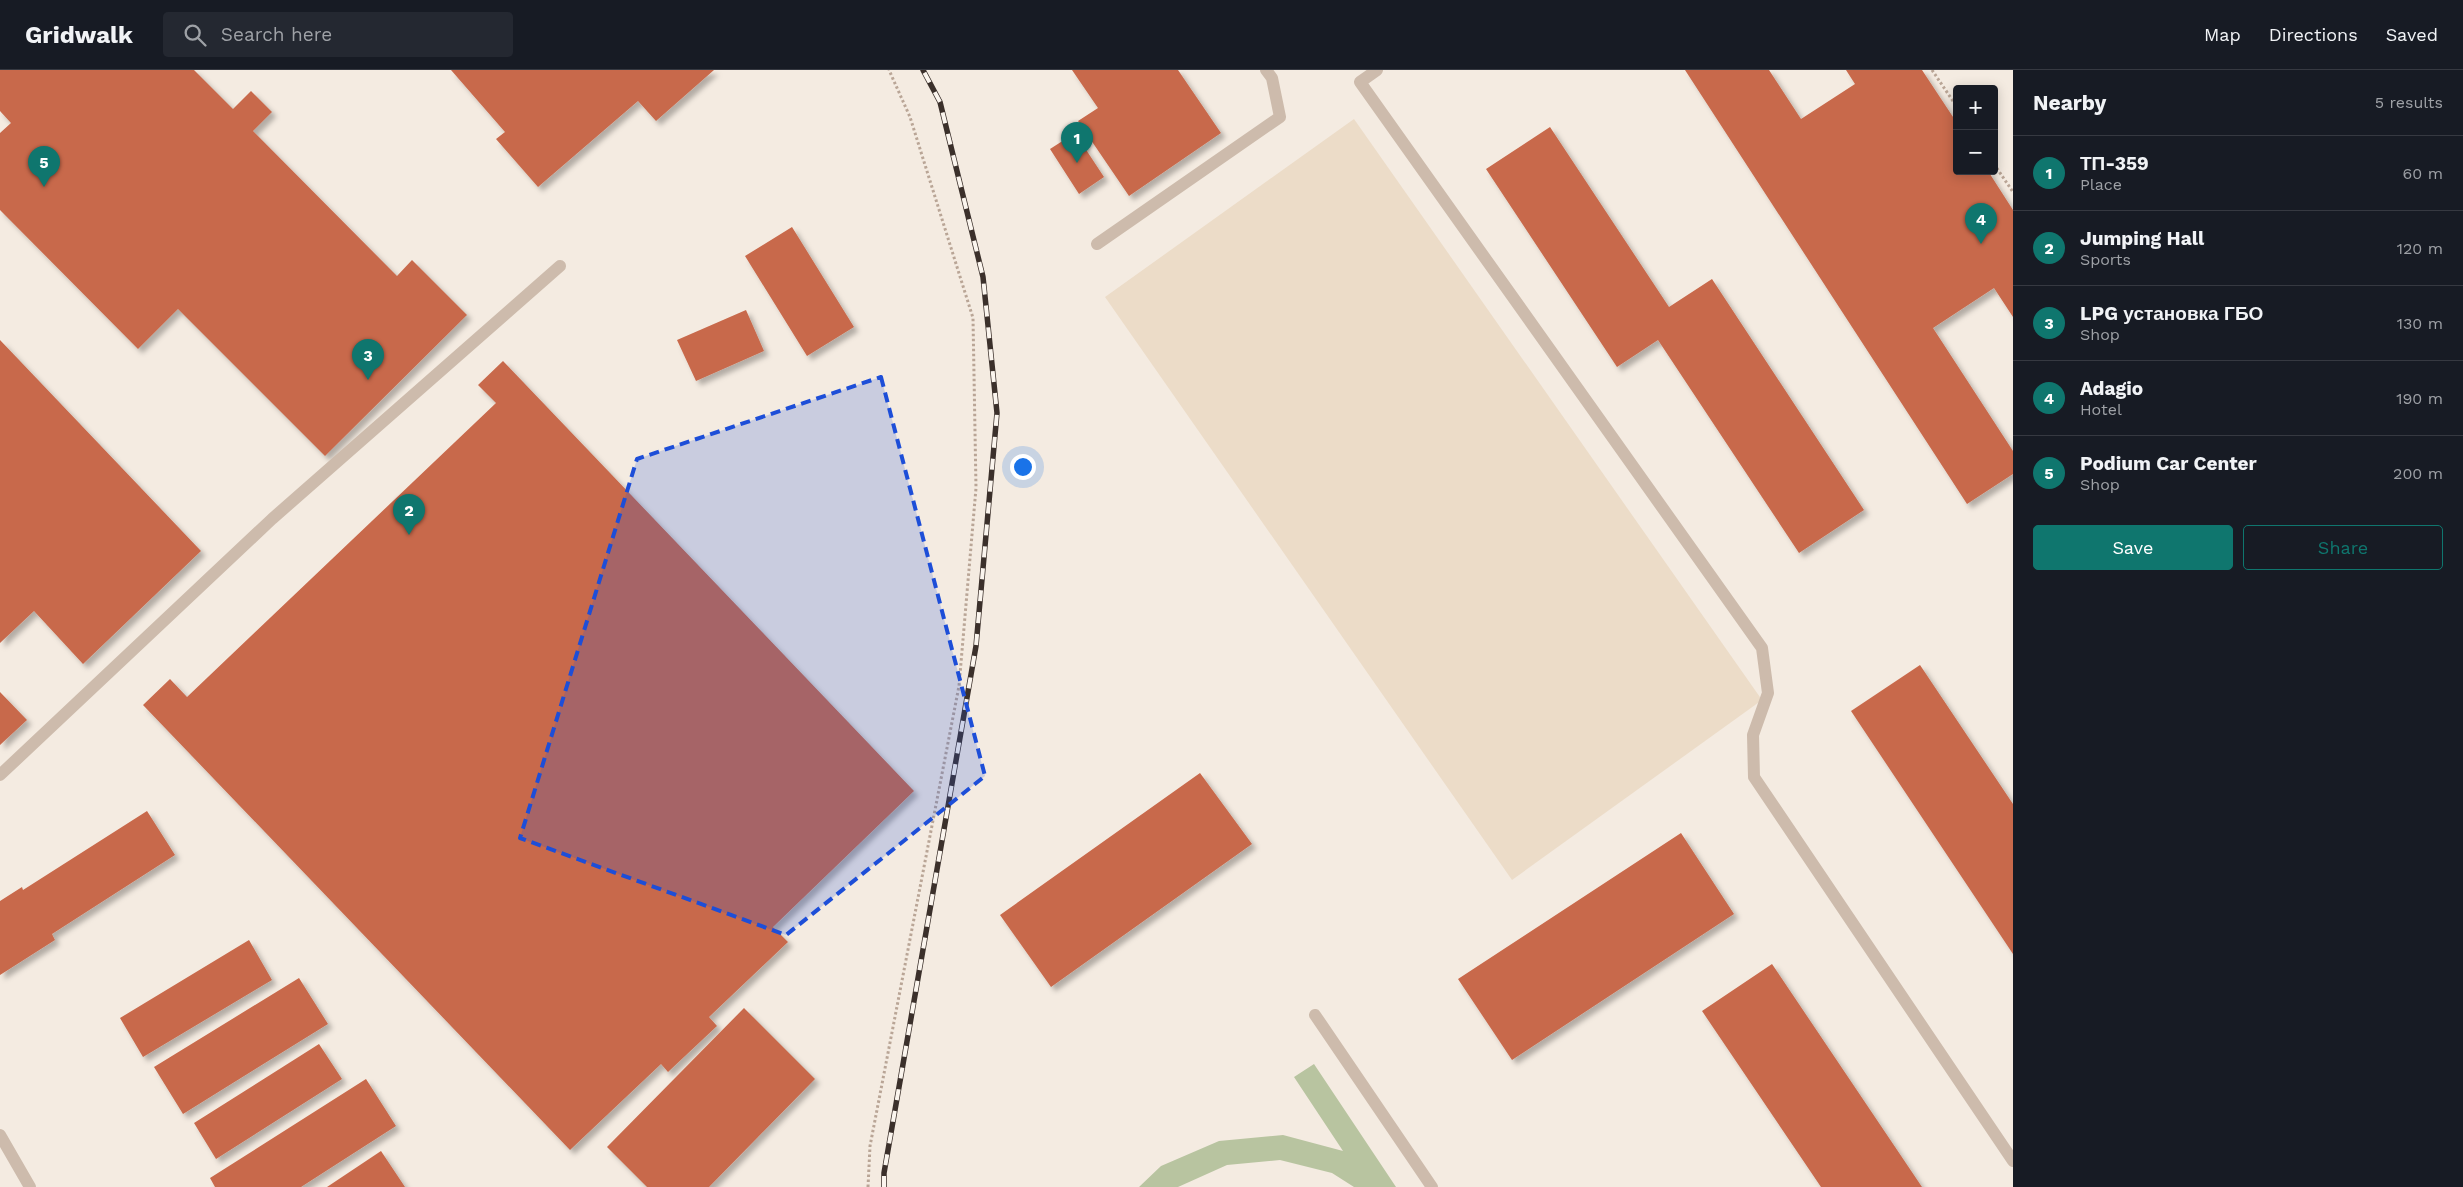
<!DOCTYPE html>
<meta charset="utf-8">
<style>
:root{--surface:#171b24;--page:#242831;--text:#f1f3f6;--muted:#9ea1a6;--line:#363941;--accent:#0f766e}
body{margin:0;font-family:"Work Sans",sans-serif;background:var(--page);color:var(--text)}
.controls{position:absolute;right:15px;top:15px;display:grid;overflow:hidden;border-radius:5px;box-shadow:0 2px 12px #0003}
.controls button{width:45px;height:45px;display:grid;place-items:center;padding:0;border:0;border-bottom:1px solid var(--line);background:var(--surface);color:var(--text);font:25px sans-serif}
.you{position:absolute;left:1022px;top:396px;width:18px;height:18px;margin:-12px;border:4px solid #fff;border-radius:50%;background:#1a73e8;box-shadow:0 0 0 8px #1a73e833}
.badge{display:grid;place-items:center;width:32px;height:32px;border-radius:50%;background:var(--accent);color:#fff;font-size:16px;font-weight:700}
.pin{position:absolute;translate:-50% -41px;filter:drop-shadow(0 1px 2px #0008)}
.pin::after{content:'';position:absolute;top:26px;width:18px;height:15px;background:inherit;clip-path:polygon(0 0,100% 0,50% 100%)}
.list{margin:0;padding:0;list-style:none}
h2{display:flex;justify-content:space-between;align-items:center;height:65px;margin:0;padding:0 20px;font-size:21px}
h2 small{font-size:16px;font-weight:400;color:var(--muted)}
.list li{display:grid;grid-template-columns:32px 1fr auto;gap:15px;align-items:center;box-sizing:border-box;height:75px;padding:0 20px;border-top:1px solid var(--line)}
.list b{display:block;font-size:19px;white-space:nowrap}
.list p{margin:0;font-size:16px;white-space:nowrap;color:var(--muted)}
.list em{font-size:16px;font-style:normal;color:var(--muted)}
.actions{display:flex;gap:10px;padding:15px 20px}
.actions a{flex:1;padding:11px 0;border:1px solid var(--accent);border-radius:5px;text-align:center;font-size:18px;color:var(--accent)}
.actions .main{background:var(--accent);color:#fff}
.icon{flex:none;width:28px;height:28px;fill:none;stroke:currentColor;stroke-width:2;stroke-linecap:round;stroke-linejoin:round}
.map{position:relative;flex:none;width:2013px;height:1117px;overflow:hidden}
header{display:flex;align-items:center;gap:30px;box-sizing:border-box;height:70px;padding:0 25px;background:var(--surface);border-bottom:1px solid var(--line)}
header strong{font-size:24px}
nav{display:flex;gap:28px;margin-inline-start:auto;font-size:18px}
.search{width:350px;height:45px;background:var(--page);display:flex;align-items:center;gap:12px;box-sizing:border-box;padding:0 18px;border-radius:5px;color:var(--muted);font-size:19px}
main{display:flex}
aside{flex:1;background:var(--surface)}
.map>svg:first-child{display:block}
.green{fill:#b8c4a0}
.plaza{fill:#ecdcc8}
.building{fill:#c8694b;filter:url(#shadow)}
.lines{fill:none;stroke-linecap:round;stroke-linejoin:round}
.path{stroke:#b9a596;stroke-width:3;stroke-dasharray:2.5 2.5;stroke-linecap:butt}
.minor{stroke:#cdbbac;stroke-width:12}
.rail-casing{stroke:#3b302b;stroke-width:5.5}
.rail{stroke:#fbf5ee;stroke-width:4;stroke-dasharray:11;stroke-linecap:butt}
.marked{fill:#1d4ed8;fill-opacity:0.2;stroke:#1d4ed8;stroke-width:4;stroke-dasharray:10 6;stroke-linejoin:round}
</style>
<header>
<strong>Gridwalk</strong>
<div class="search"><svg class="icon" aria-label="search" viewBox="0 0 24 24"><circle cx="10" cy="10" r="6"/><path d="M15 15l6 6"/></svg>Search here</div>
<nav><a>Map</a><a>Directions</a><a>Saved</a></nav>
</header>
<main>
<div class="map">
<svg width="2013" height="1117" viewBox="0 0 2013 1117">
<defs>
<filter id="shadow"><feDropShadow dx="4.5" dy="4.5" stdDeviation="2.5" flood-color="#0004"/></filter>
</defs>
<rect width="100%" height="100%" fill="#f4ebe1"/>
<path class="green" d="M1314,994L1396,1117H1354L1332,1103L1280,1090L1227,1095L1178,1117H1139L1161,1096L1219,1071L1283,1065L1343,1081L1294,1007Z"/>
<path class="plaza" d="M1354,49L1762,630L1512,810L1105,227Z"/>
<path class="building" d="M0,0H194L233,39L251,21L272,42L253,61L397,206L412,190L467,245L325,386L178,239L138,279L0,140V63L11,53L0,41Z
M451,0H714L656,51L638,31L538,117L496,69L505,62Z
M1072,0H1178L1221,63L1129,126L1078,51L1098,38Z
M1685,0H1769L1801,49L1855,14L1846,0H1922L1957,53V101H1988L2013,140V247L1994,218L1933,258L2013,381V404L1967,434Z
M1550,57L1669,237L1712,209L1864,440L1799,483L1658,270L1617,297L1486,99Z
M1075,63L1104,107L1079,124L1050,79Z
M792,157L854,257L807,286L745,186Z
M746,240L764,281L696,311L677,270Z
M0,270L201,481L83,594L34,541L0,573Z
M503,291L914,721L773,857L788,872L709,947L717,956L668,1002L661,994L570,1080L143,635L170,609L187,627L496,333L478,315Z
M1920,595L2013,734V884L1851,641Z
M0,622L27,650L0,675Z
M1200,703L1252,774L1051,917L1000,845Z
M147,741L175,785L52,864L55,870L0,905V831L22,817L23,820Z
M1681,763L1734,844L1512,990L1458,909Z
M249,870L272,910L143,987L120,948Z
M1772,894L1922,1117H1821L1702,941Z
M299,908L328,954L183,1044L154,997Z
M744,938L815,1009L709,1117H647L607,1077Z
M319,974L342,1009L216,1089L194,1053Z
M366,1009L396,1056L301,1117H215L210,1108Z
M381,1081L405,1117H327Z"/>
<g class="lines">
<path class="path" d="M1932,0L1957,37
M1994,94L2013,122
M868,1117L870,1076L959,616L976,418L973,248L910,47L889,0"/>
<path class="minor" d="M1377,0L1360,12L1762,578L1768,623L1753,665L1754,707L2013,1091
M1097,174L1280,47L1272,8L1266,0
M0,705L272,449L560,196
M1315,945L1432,1117
M0,1065L30,1117"/>
<defs>
<path id="rail" d="M884,1117V1103L976,576L997,343L983,207L940,32L923,0"/>
</defs>
<use href="#rail" class="rail-casing"/>
<use href="#rail" class="rail"/>
</g>
<path class="marked" d="M881,307L985,706L786,865L520,768L637,389Z"/>
</svg>
<div class="controls">
<button>+</button>
<button>−</button>
</div>
<div class="you"></div>
<div class="pin badge" style="left:1077px;top:93px">1</div>
<div class="pin badge" style="left:409px;top:465px">2</div>
<div class="pin badge" style="left:368px;top:310px">3</div>
<div class="pin badge" style="left:1981px;top:174px">4</div>
<div class="pin badge" style="left:44px;top:117px">5</div>
</div>
<aside>
<h2>Nearby<small>5 results</small></h2>
<ul class="list">
<li><span class="badge">1</span><div><b>ТП-359</b><p>Place</p></div><em>60 m</em></li>
<li><span class="badge">2</span><div><b>Jumping Hall</b><p>Sports</p></div><em>120 m</em></li>
<li><span class="badge">3</span><div><b>LPG установка ГБО</b><p>Shop</p></div><em>130 m</em></li>
<li><span class="badge">4</span><div><b>Adagio</b><p>Hotel</p></div><em>190 m</em></li>
<li><span class="badge">5</span><div><b>Podium Car Center</b><p>Shop</p></div><em>200 m</em></li>
</ul>
<div class="actions"><a class="main">Save</a><a>Share</a></div>
</aside>
</main>
